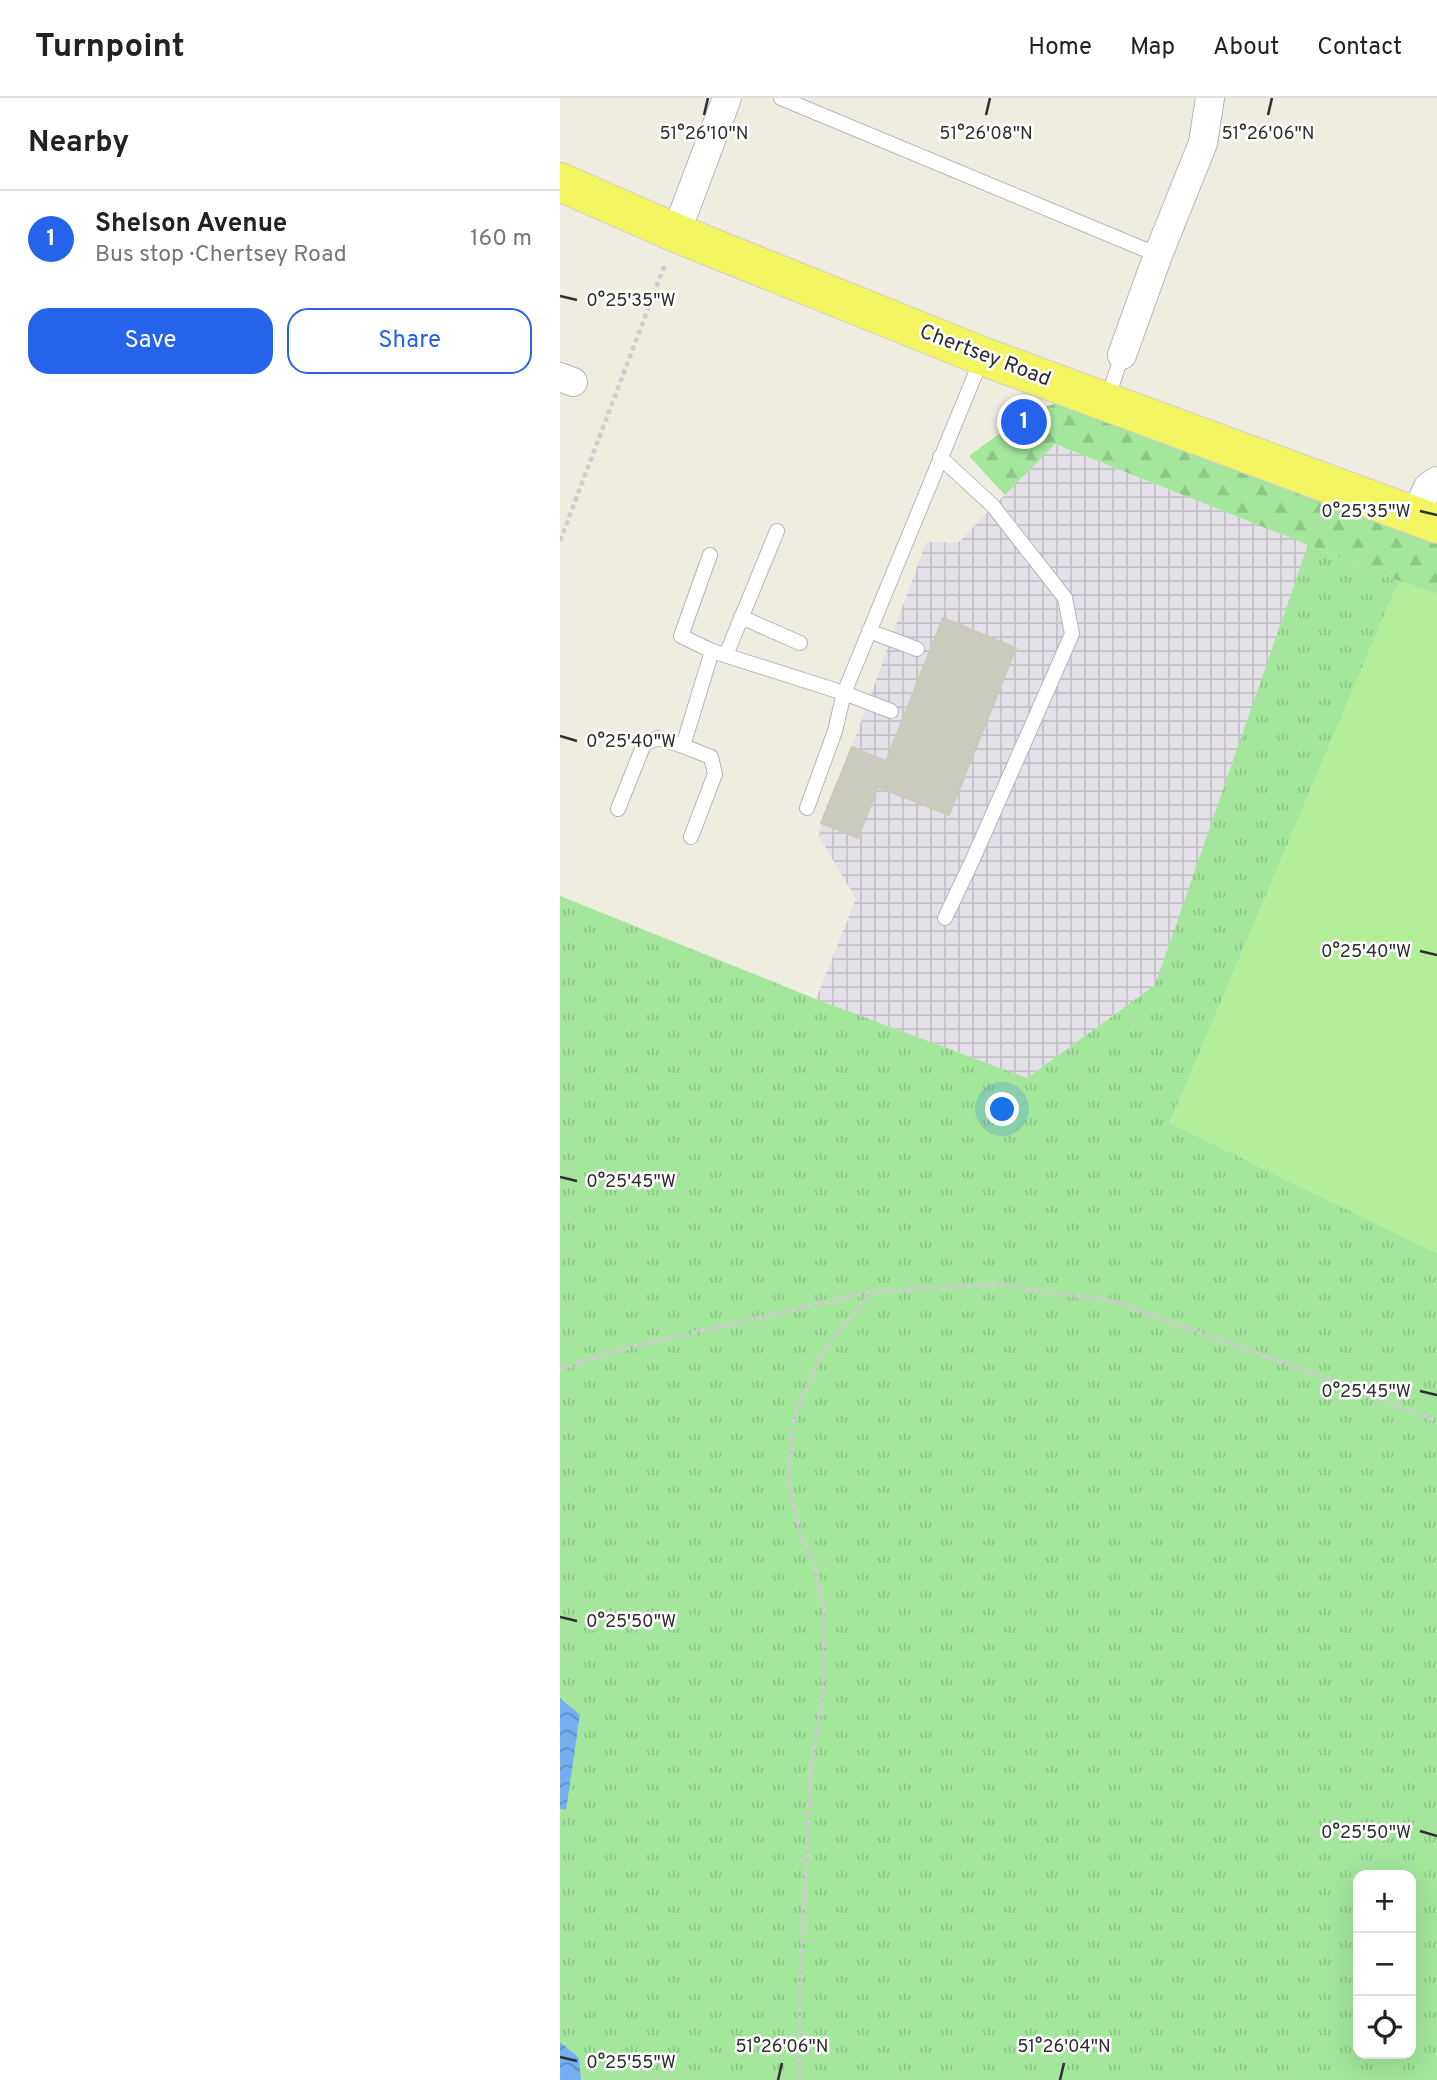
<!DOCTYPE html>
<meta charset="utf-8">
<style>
:root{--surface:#fff;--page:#f6f6f6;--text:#222;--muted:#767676;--line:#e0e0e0;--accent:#2563eb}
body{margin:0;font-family:Overpass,sans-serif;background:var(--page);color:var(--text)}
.controls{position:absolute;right:21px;bottom:21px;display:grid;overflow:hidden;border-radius:14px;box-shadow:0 7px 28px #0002}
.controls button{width:63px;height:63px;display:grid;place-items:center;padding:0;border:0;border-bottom:2px solid var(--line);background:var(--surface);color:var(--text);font:35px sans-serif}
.you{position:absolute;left:443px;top:1012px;width:24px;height:24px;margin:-18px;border:5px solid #fff;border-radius:50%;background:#1a73e8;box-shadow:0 0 0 10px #1a73e833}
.badge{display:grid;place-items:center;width:46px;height:46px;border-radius:50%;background:var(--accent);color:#fff;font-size:23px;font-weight:700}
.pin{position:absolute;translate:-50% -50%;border:4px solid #fff;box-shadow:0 2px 7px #0006}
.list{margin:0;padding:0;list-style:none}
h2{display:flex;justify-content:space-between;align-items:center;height:91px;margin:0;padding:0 28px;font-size:30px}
h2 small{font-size:23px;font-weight:400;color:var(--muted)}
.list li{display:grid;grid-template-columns:46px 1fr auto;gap:21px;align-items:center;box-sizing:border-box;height:98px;padding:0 28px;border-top:2px solid var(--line)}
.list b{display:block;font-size:26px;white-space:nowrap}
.list p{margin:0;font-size:23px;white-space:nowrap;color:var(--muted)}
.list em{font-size:23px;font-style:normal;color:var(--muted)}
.actions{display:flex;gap:14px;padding:21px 28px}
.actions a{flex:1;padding:16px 0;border:2px solid var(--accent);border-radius:21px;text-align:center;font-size:24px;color:var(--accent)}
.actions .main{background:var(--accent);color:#fff}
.icon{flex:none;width:38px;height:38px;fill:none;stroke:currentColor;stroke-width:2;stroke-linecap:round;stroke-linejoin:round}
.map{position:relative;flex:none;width:877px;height:1982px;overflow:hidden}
header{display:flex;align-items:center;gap:42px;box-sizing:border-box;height:98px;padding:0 35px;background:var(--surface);border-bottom:2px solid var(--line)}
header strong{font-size:33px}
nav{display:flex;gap:38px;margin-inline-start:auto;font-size:24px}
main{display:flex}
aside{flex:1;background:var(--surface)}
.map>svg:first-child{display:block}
.industrial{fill:url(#industrial-grid)}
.grass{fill:url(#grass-tufts);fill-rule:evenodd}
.forest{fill:url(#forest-firs)}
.pitch{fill:#b4ed98}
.water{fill:url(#water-waves)}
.building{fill:#cbcabe;stroke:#cbc9b9;stroke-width:2}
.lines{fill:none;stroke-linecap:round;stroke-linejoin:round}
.service-casing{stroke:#b4b4c1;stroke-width:16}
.minor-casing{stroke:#b4b4c1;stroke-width:30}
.primary-casing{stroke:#cdcdcd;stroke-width:40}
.path{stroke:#cdcdcd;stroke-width:4.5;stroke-dasharray:5 3.5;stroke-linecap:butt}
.service{stroke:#fff;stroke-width:14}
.minor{stroke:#fff;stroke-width:28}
.primary{stroke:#f2f560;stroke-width:38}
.ticks{fill:none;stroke:#2e2e2e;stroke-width:2.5}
.labels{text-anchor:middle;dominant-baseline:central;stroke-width:5;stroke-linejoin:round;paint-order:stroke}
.street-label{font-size:21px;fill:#2e2e2e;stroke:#fff}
.ticks-label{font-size:18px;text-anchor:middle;fill:#2e2e2e;stroke:#fff;stroke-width:5;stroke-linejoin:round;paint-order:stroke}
</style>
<header>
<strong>Turnpoint</strong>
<nav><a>Home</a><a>Map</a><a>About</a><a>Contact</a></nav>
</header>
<main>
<aside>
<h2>Nearby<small></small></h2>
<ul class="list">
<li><span class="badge">1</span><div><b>Shelson Avenue</b><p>Bus stop · Chertsey Road</p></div><em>160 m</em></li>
</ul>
<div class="actions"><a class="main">Save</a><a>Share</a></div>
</aside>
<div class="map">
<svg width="877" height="1982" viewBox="0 0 877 1982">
<defs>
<pattern id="industrial-grid" width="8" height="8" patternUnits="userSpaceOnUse" patternTransform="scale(1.75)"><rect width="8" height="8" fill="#e4e0e8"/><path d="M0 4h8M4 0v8" fill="none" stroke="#c4c0c7"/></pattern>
<pattern id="grass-tufts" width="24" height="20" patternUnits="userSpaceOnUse" patternTransform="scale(1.75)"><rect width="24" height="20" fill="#a3e69c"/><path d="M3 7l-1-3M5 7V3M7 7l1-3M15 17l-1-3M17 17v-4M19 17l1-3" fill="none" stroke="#8dc687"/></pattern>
<pattern id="forest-firs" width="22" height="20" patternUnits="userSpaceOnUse" patternTransform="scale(1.75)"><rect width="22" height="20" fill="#a3e69c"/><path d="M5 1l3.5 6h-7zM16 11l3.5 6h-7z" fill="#8dc687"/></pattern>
<pattern id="water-waves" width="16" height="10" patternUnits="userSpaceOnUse" patternTransform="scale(1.75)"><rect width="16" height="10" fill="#72b0f2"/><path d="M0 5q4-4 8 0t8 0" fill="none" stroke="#5e90c4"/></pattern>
</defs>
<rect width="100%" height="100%" fill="#efece0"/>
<path class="industrial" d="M494,346L749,447L595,887L467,980L256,901L296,801L259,738L261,725L292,649L366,444L398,445Z"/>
<path class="grass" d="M748,447L839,483L610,1025L877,1155V1982H21L18,1960L0,1944V1711L5,1712L20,1618L0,1600V798L256,901L467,980L595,887ZM798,1777H851V1956H798Z"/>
<path class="forest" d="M494,306L514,307L877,439V496L839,483L495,346L445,397L409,358L467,315Z"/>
<path class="pitch" d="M839,483L877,496V1155L610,1025Z"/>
<path class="water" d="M0,1600L20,1617L6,1712L0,1711Z
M0,1944L19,1960L21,1982H0Z"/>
<path class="building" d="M383,520L456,550L389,717L318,689L298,740L261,725L292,649L326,663Z"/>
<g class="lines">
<defs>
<path id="service" d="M221,0L598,157
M547,302L562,257
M380,359L433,408L505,500L512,536L413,761L385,820
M150,457L121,538L152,553L284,595L422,260
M181,519L240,545
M309,533L357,551
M166,557L217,433
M123,648L151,659L155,676L131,739
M247,710L275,633L284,595L331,613
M58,711L84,646L98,640L123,648L152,553"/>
<path id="minor" d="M116,135L167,0
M562,257L598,157L643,45L650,0
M0,279L13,284
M855,418L868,389L877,383"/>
<path id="primary" d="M0,84L116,135L422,258L877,426"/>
</defs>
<use href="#service" class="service-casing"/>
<use href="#minor" class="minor-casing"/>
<use href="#primary" class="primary-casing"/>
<path class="path" d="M0,443L105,166
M0,1271L59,1252L311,1194L436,1186L551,1203L747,1273L877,1323
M239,1982V1915L251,1667L263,1601L264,1513L256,1472L240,1434L228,1381L234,1320L263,1254L310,1195"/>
<use href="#service" class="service"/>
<use href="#minor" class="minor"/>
<use href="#primary" class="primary"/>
</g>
<path class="ticks" d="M144,17L148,0M426,17L430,0M708,17L712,0M0,198L17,202M860,413L877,417M0,638L17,643M860,853L877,857M0,1079L17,1083M860,1293L877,1297M0,1519L17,1523M860,1733L877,1738M0,1959L17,1963M218,1982L222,1965M500,1982L504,1965"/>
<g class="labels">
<g class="street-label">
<text transform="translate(425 258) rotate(21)">Chertsey Road</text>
</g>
</g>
<g class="ticks-label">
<text x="144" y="41">51°26'10"N</text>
<text x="426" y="41">51°26'08"N</text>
<text x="708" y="41">51°26'06"N</text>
<text x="71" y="208">0°25'35"W</text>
<text x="806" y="419">0°25'35"W</text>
<text x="71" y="649">0°25'40"W</text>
<text x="806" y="859">0°25'40"W</text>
<text x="71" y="1089">0°25'45"W</text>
<text x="806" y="1299">0°25'45"W</text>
<text x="71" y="1529">0°25'50"W</text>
<text x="806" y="1740">0°25'50"W</text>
<text x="222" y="1954">51°26'06"N</text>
<text x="504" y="1954">51°26'04"N</text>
<text x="71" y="1970">0°25'55"W</text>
</g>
</svg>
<div class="controls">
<button>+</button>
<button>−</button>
<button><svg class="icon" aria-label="locate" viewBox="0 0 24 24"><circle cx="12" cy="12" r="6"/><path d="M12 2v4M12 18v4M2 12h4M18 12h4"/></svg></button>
</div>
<div class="you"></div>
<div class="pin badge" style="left:464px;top:324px">1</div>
</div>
</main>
